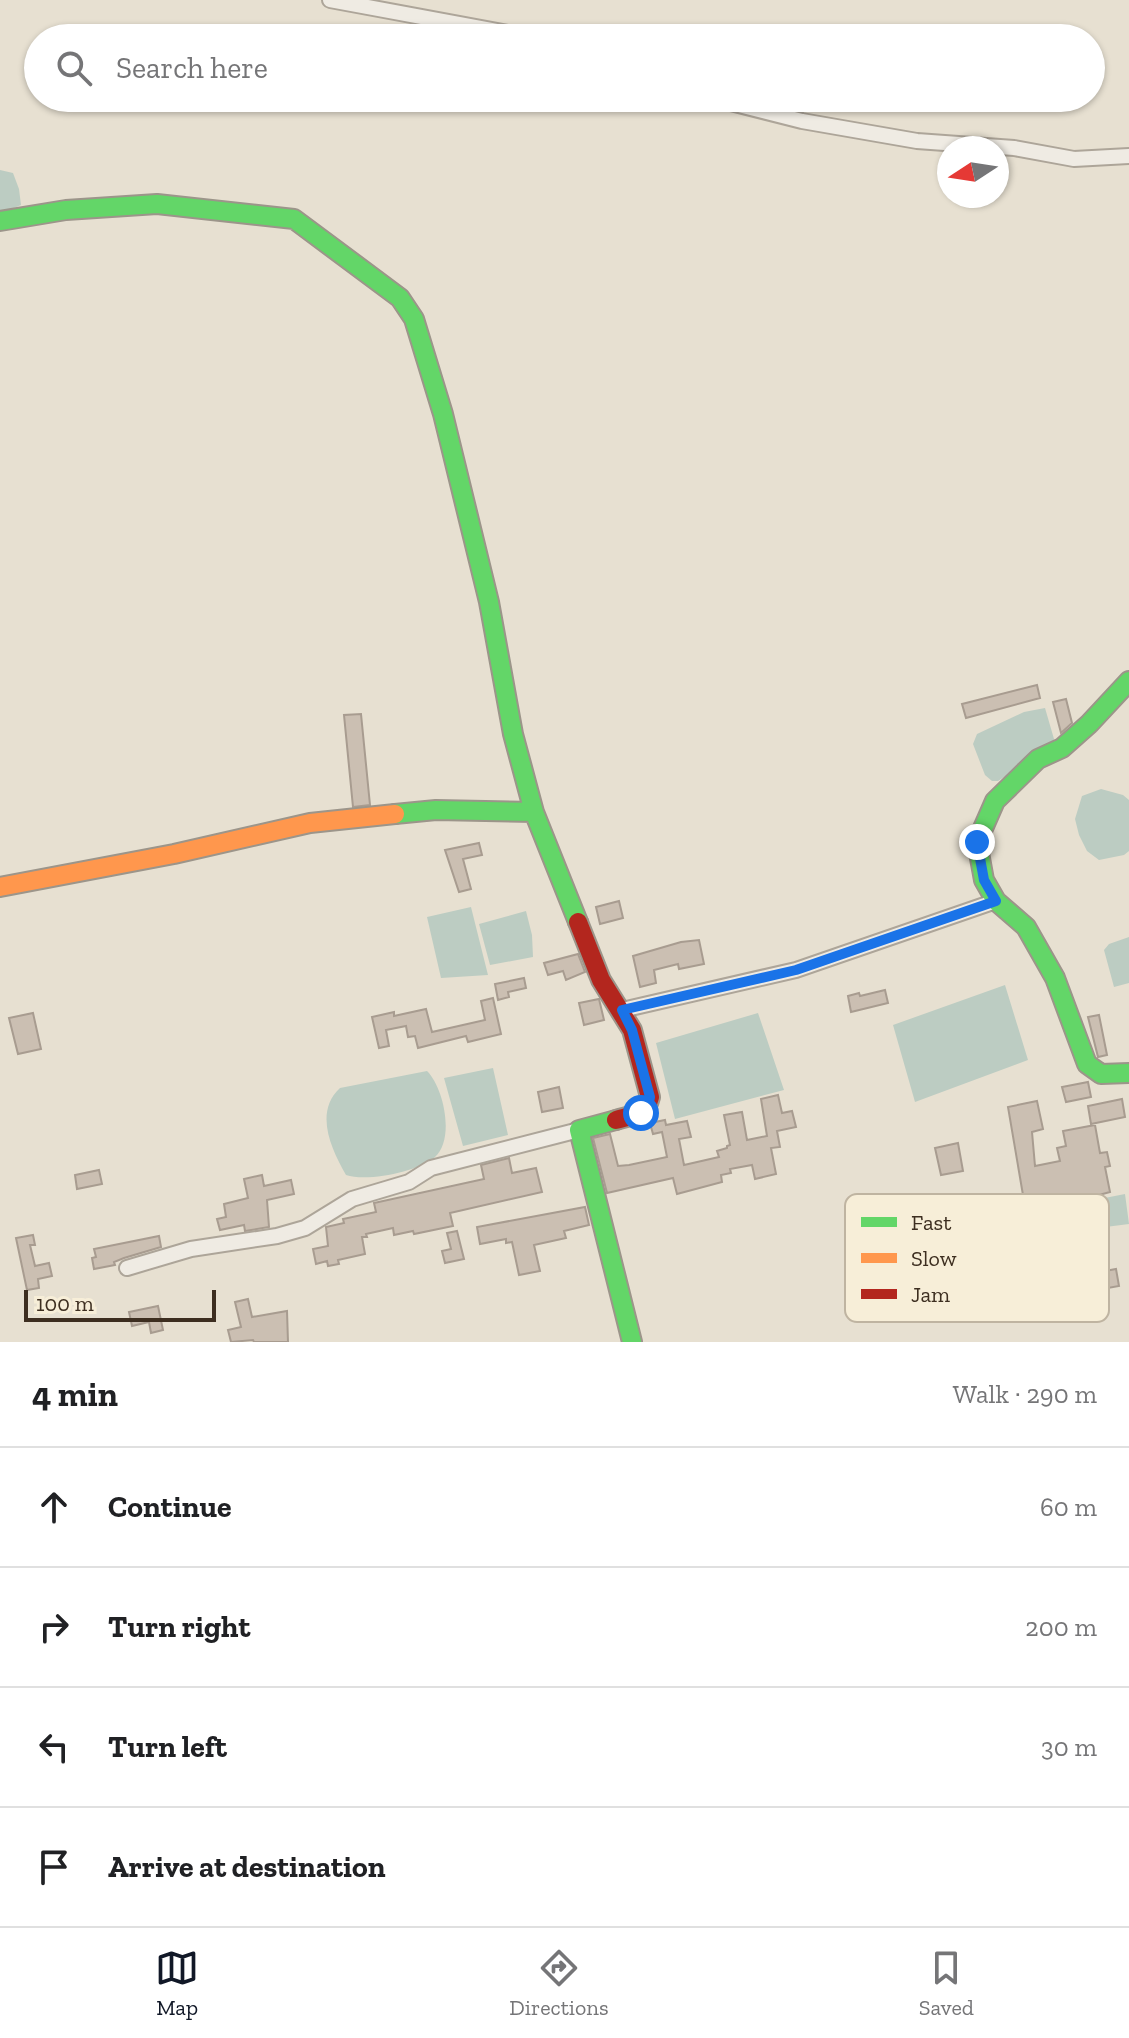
<!DOCTYPE html>
<meta charset="utf-8">
<style>
:root{--surface:#fff;--page:#f2f2f2;--text:#202124;--muted:#757577;--line:#e0e0e0;--accent:#111827}
body{margin:0;font-family:"Zilla Slab",serif;background:var(--page);color:var(--text)}
.compass{position:absolute;left:937px;top:136px;width:72px;height:72px;border-radius:50%;background:var(--surface);box-shadow:0 2px 6px #0004;rotate:258deg}
.scale{position:absolute;left:24px;bottom:20px;width:192px;box-sizing:border-box;padding-left:8px;border:4px solid #3d2e20;border-top:0;font-size:22px;line-height:28px;white-space:nowrap;color:#3d2e20;-webkit-text-stroke:6px #f7eed8;paint-order:stroke}
.stop{position:absolute;width:24px;height:24px;margin:-18px;border:6px solid #1a73e8;border-radius:50%;background:#fff}
.stop.end{background:#1a73e8;border-color:#fff;box-shadow:0 2px 8px #0008}
.list{margin:0;padding:0;list-style:none}
h2{display:flex;justify-content:space-between;align-items:center;height:104px;margin:0;padding:0 32px;font-size:34px}
h2 small{font-size:26px;font-weight:400;color:var(--muted)}
.list li{display:grid;grid-template-columns:52px 1fr auto;gap:24px;align-items:center;box-sizing:border-box;height:120px;padding:0 32px;border-top:2px solid var(--line)}
.list b{display:block;font-size:30px;white-space:nowrap}
.list em{font-size:26px;font-style:normal;color:var(--muted)}
.icon{flex:none;width:44px;height:44px;fill:none;stroke:currentColor;stroke-width:2;stroke-linecap:round;stroke-linejoin:round}
.map{position:relative;flex:none;width:1129px;height:1342px;overflow:hidden}
.search{position:absolute;background:var(--surface);box-shadow:0 2px 6px #0004;left:24px;right:24px;top:24px;height:88px;display:flex;align-items:center;gap:20px;box-sizing:border-box;padding:0 28px;border-radius:44px;color:var(--muted);font-size:30px}
.sheet{height:584px;background:var(--surface)}
nav{display:flex;justify-content:space-around;align-items:center;box-sizing:border-box;height:112px;border-top:2px solid var(--line);background:var(--surface);font-size:22px;color:var(--muted)}
nav a{display:grid;justify-items:center;gap:4px}
nav .on{color:var(--accent)}
.map>svg:first-child{display:block}
.water{fill:#bcccc2}
.building{fill:#cbbfb2;stroke:#a89c90;stroke-width:2}
.lines{fill:none;stroke-linecap:round;stroke-linejoin:round}
.street-casing{stroke:#ada599;stroke-width:18}
.fast-casing{stroke:#9c958a;stroke-width:22}
.slow-casing{stroke:#9c958a;stroke-width:22}
.jam-casing{stroke:#9c958a;stroke-width:22}
.street{stroke:#efebe3;stroke-width:14}
.fast{stroke:#63d668;stroke-width:18}
.slow{stroke:#ff974d;stroke-width:18}
.jam{stroke:#b3261e;stroke-width:18}
.route{stroke:#1a73e8;stroke-width:10}
.key{fill:#f7eed8;stroke:#bfb4a1;stroke-width:2}
.key-label{font-size:22px;fill:#3d2e20}
</style>
<div class="map">
<svg width="1129" height="1342" viewBox="0 0 1129 1342">
<rect width="100%" height="100%" fill="#e7e0d1"/>
<path class="water" d="M0,170L13,173L19,189L21,205L0,214Z
M1045,708L1054,739L1052,746L998,781H992L985,775L973,744L977,734L1024,712Z
M1101,789L1123,795L1129,800V851L1124,855L1099,860L1087,851L1079,835L1075,819L1082,796Z
M471,907L488,975L441,978L427,917Z
M526,911L532,935L533,957L490,965L479,924Z
M1129,937V983L1114,987L1104,950L1109,944Z
M1005,985L1028,1060L915,1102L893,1025Z
M758,1013L784,1090L675,1119L656,1043Z
M493,1068L508,1135L463,1146L444,1078Z
M427,1071C444,1088 455,1139 435,1157C418,1172 367,1182 346,1175C331,1149 314,1112 340,1088Z
M1125,1194L1129,1224L1082,1230L1079,1203Z"/>
<path class="building" d="M1037,685L1040,698L966,718L962,704Z
M1066,699L1072,723L1061,733L1053,702Z
M361,714L370,805L353,807L344,715Z
M479,843L482,855L463,859L471,889L459,892L445,850Z
M619,901L623,918L600,924L596,907Z
M699,940L704,964L679,969L678,964L654,970L656,983L640,987L633,956L681,942Z
M578,954L585,972L566,980L563,971L548,975L544,963Z
M524,978L526,988L508,992L509,997L498,1000L495,984Z
M885,990L888,1003L851,1012L848,996L859,993L860,996Z
M493,998L501,1034L468,1042L466,1036L418,1048L415,1036L408,1037L406,1026L386,1030L389,1046L379,1048L372,1017L394,1012V1016L426,1009L432,1032L485,1020L481,1001Z
M599,999L604,1020L584,1025L579,1003Z
M33,1013L41,1049L18,1054L9,1018Z
M1099,1015L1107,1055L1098,1057L1088,1017Z
M1088,1082L1091,1097L1066,1102L1062,1087Z
M559,1087L563,1108L542,1112L538,1092Z
M778,1095L782,1113L792,1111L796,1127L777,1131L780,1147L771,1148L776,1174L755,1179L752,1165L730,1169L731,1173L721,1175L722,1182L677,1194L673,1178L607,1193L593,1138L610,1134L618,1166L629,1165L667,1157L662,1132L653,1134L650,1123L665,1120L666,1125L687,1121L691,1137L679,1139L684,1165L719,1157L717,1151L727,1148V1146L730,1145L724,1115L742,1112L747,1140L767,1136L761,1099Z
M1122,1099L1125,1117L1091,1124L1088,1106Z
M1037,1101L1043,1129L1032,1132L1035,1166L1060,1161L1057,1148L1066,1146L1063,1131L1095,1125L1100,1153L1107,1152L1110,1166L1105,1167L1110,1192L1077,1201L1079,1209L1064,1212L1067,1226L1053,1229L1048,1202L1021,1207L1019,1196L1023,1195L1008,1107Z
M958,1143L963,1171L941,1175L935,1148Z
M509,1158L512,1173L536,1168L542,1192L450,1213L453,1226L414,1234L413,1231L394,1235L393,1228L366,1234L367,1237H362L365,1254L338,1260L339,1264L328,1266L327,1261L316,1264L313,1249L328,1246L326,1227L344,1223L343,1219L376,1212L374,1203L484,1179L481,1165Z
M99,1170L102,1184L77,1189L75,1175Z
M262,1175L264,1186L291,1180L294,1194L267,1200L269,1227L245,1231L244,1225L220,1230L217,1219L226,1217L224,1204L248,1198L244,1179Z
M585,1207L589,1225L564,1231L566,1238L534,1245L540,1271L519,1275L512,1242L506,1243V1239L480,1244L477,1227Z
M1062,1230L1068,1263L1086,1259L1089,1274L1116,1269L1119,1286L1102,1289L1107,1313L1093,1316L1092,1311L1064,1316L1059,1293L1070,1291L1064,1264L1041,1269L1050,1302L1016,1309L1007,1275L1021,1271L1017,1249L1049,1243L1047,1233Z
M457,1231L464,1259L445,1263L442,1251L451,1249L447,1233Z
M33,1235L35,1245H30L35,1266L49,1263L52,1276L38,1279L39,1288L27,1290L16,1238Z
M159,1236L161,1247L124,1258L114,1262L115,1265L94,1269L92,1258L96,1257L94,1249Z
M248,1299L252,1317L287,1311L288,1342H254L253,1340L231,1342L228,1330L241,1327L235,1302Z
M158,1306L163,1330L151,1333L149,1322L132,1326L129,1312Z"/>
<g class="lines">
<defs>
<path id="street" d="M330,0L535,38
M711,98L802,121L917,141L1014,148L1074,159L1129,156
M622,1010L796,970L996,901
M127,1268L191,1249L277,1236L305,1228L352,1199L409,1182L431,1168L579,1130"/>
<path id="fast" d="M0,221L66,210L157,204L294,219L400,298L414,319L443,414L489,602L513,734L534,812L578,922
M1129,681L1089,724L1062,748L1038,759L995,801L977,842L984,880L996,901L1026,927L1055,978L1087,1064L1101,1074L1129,1073
M395,814L436,810L534,812
M616,1120L579,1130L632,1342"/>
<path id="slow" d="M0,887L174,854L310,823L395,814"/>
<path id="jam" d="M578,922L601,980L632,1030L650,1097C646,1115 632,1115 616,1120"/>
</defs>
<use href="#street" class="street-casing"/>
<use href="#fast" class="fast-casing"/>
<use href="#slow" class="slow-casing"/>
<use href="#jam" class="jam-casing"/>
<use href="#street" class="street"/>
<use href="#fast" class="fast"/>
<use href="#slow" class="slow"/>
<use href="#jam" class="jam"/>
</g>
<g class="lines">
<path class="route" d="M641,1113L648,1107L650,1097L632,1030L622,1010L796,970L996,901L984,880L977,842"/>
</g>
<rect x="845" y="1194" width="264" height="128" rx="12" class="key"/>
<rect x="861" y="1217" width="36" height="10" fill="#63d668"/>
<rect x="861" y="1253" width="36" height="10" fill="#ff974d"/>
<rect x="861" y="1289" width="36" height="10" fill="#b3261e"/>
<g class="key-label">
<text x="911" y="1230">Fast</text>
<text x="911" y="1266">Slow</text>
<text x="911" y="1302">Jam</text>
</g>
</svg>
<svg class="compass" viewBox="-18 -18 36 36"><path d="M0-13l5 13h-10z" fill="#e53935"/><path d="M0 13l5-13h-10z" fill="#757577"/></svg>
<div class="scale">100 m</div>
<div class="stop" style="left:641px;top:1113px"></div>
<div class="stop end" style="left:977px;top:842px"></div>
<div class="search"><svg class="icon" aria-label="search" viewBox="0 0 24 24"><circle cx="10" cy="10" r="6"/><path d="M15 15l6 6"/></svg>Search here</div>
</div>
<section class="sheet">
<h2>4 min<small>Walk · 290 m</small></h2>
<ul class="list">
<li><svg class="icon" aria-label="ahead" viewBox="0 0 24 24"><path d="M12 20V5M6 11l6-6 6 6"/></svg><div><b>Continue</b></div><em>60 m</em></li>
<li><svg class="icon" aria-label="right" viewBox="0 0 24 24"><path d="M7 20v-9h11M14 6l5 5-5 5"/></svg><div><b>Turn right</b></div><em>200 m</em></li>
<li><svg class="icon" aria-label="left" viewBox="0 0 24 24"><path d="M17 20v-9H6M10 6l-5 5 5 5"/></svg><div><b>Turn left</b></div><em>30 m</em></li>
<li><svg class="icon" aria-label="arrive" viewBox="0 0 24 24"><path d="M6 21V4h12l-3 4 3 4H6"/></svg><div><b>Arrive at destination</b></div></li>
</ul>
</section>
<nav>
<a class="on"><svg class="icon" aria-label="map" viewBox="0 0 24 24"><path d="M3 6l6-2 6 2 6-2v14l-6 2-6-2-6 2zM9 4v14M15 6v14"/></svg>Map</a>
<a><svg class="icon" aria-label="directions" viewBox="0 0 24 24"><path d="M12 3l9 9-9 9-9-9zM9 14v-3h6M13 9l2 2-2 2"/></svg>Directions</a>
<a><svg class="icon" aria-label="saved" viewBox="0 0 24 24"><path d="M7 4h10v16l-5-4-5 4z"/></svg>Saved</a>
</nav>
